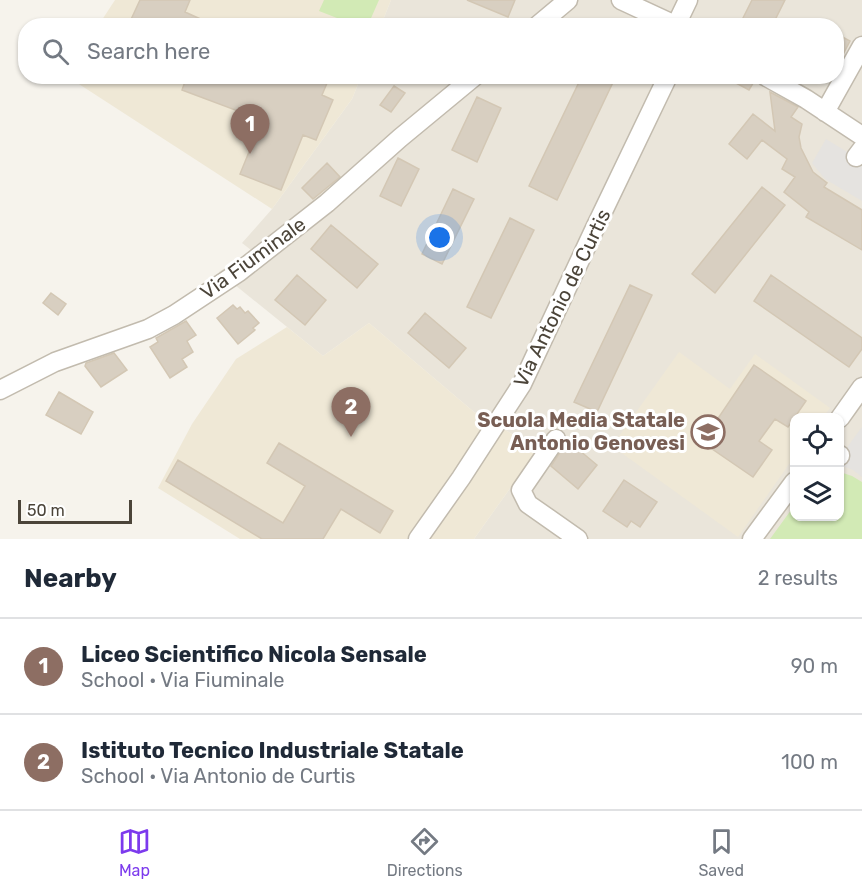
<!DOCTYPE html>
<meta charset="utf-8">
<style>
:root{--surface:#fff;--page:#f2f2f3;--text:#1f2937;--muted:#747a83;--line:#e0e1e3;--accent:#7c3aed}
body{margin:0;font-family:Rubik,sans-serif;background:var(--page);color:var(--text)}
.controls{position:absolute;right:18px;bottom:18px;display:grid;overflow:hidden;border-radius:12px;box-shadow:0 2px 4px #0004}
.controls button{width:54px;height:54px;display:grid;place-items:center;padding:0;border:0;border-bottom:2px solid var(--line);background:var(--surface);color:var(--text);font:30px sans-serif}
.scale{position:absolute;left:18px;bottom:15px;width:114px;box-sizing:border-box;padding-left:6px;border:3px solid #4b4439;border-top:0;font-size:16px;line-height:21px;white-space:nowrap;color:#4b4439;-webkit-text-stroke:4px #fff;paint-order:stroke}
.you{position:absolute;left:440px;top:238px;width:21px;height:21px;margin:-15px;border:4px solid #fff;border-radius:50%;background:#1a73e8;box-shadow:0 0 0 9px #1a73e833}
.badge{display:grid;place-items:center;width:39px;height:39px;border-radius:50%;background:var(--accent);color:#fff;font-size:20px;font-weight:700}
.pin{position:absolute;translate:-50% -50px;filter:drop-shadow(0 2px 3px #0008)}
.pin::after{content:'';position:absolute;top:32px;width:21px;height:18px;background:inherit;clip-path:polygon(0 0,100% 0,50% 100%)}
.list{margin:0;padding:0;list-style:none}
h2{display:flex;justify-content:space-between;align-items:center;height:78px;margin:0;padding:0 24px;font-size:26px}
h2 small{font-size:20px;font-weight:400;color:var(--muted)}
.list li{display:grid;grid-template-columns:39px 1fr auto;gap:18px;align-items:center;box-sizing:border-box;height:96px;padding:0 24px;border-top:2px solid var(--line)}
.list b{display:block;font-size:22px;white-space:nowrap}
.list p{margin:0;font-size:20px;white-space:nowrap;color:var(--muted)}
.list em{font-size:20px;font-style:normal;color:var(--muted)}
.icon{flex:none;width:33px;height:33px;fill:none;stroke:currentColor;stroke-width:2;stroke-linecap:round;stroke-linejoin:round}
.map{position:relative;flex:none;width:862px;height:539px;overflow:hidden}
.search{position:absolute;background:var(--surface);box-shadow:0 2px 4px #0004;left:18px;right:18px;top:18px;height:66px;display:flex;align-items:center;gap:15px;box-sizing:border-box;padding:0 21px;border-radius:24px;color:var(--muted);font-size:22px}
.sheet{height:270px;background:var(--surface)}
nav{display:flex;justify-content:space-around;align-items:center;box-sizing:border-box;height:84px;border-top:2px solid var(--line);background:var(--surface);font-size:16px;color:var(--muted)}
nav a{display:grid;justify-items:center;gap:3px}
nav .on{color:var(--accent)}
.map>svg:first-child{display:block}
.residential{fill:#eae5da;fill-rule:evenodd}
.education{fill:#efe8d6}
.green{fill:#d2eab5}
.parking{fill:#e5e3e0}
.building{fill:#d8cfc1;stroke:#d3c7b4;stroke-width:1.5}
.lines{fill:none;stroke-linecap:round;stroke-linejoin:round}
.minor-casing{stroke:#c2bbae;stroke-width:21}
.minor{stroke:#fff;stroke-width:18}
.labels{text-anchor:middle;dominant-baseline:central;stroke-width:6;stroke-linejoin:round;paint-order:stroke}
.street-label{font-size:20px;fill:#4b4439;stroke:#fff}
.education-label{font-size:20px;font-weight:bold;fill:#785e54;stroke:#fff;text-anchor:end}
</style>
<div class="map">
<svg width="862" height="539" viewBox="0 0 862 539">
<rect width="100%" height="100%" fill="#f6f3ec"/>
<path class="residential" d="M391,0H862V539H474L538,449L474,412L369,323L323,356L219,272L251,250L242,243L272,209L352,99L361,77L836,76V26L381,25ZM794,418H840V516H794Z"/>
<path class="education" d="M115,0H391L381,25L98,26Z
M68,77H361L352,99L272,209Z
M369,323L474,412L538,449L474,539H240L158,488L192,424L236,359L287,327L323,356Z
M679,352L730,389L755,354L830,408L823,417L794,418V457L738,537L612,446Z"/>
<path class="green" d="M324,0H379L368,25H355L319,11Z
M840,472L852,476L862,482V539H770L794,506V516H840Z"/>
<path class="parking" d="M826,139L862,161V201L825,179L812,163Z
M862,427V477L853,470L840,465V457Z"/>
<path class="building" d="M140,0H190L185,12L216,26H128Z
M467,0H515L508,17Z
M752,0H785L772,26H739Z
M837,34L850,41L837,66Z
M187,76H330L322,95L333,100L316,140L303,135L281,190L240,174L262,120L182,90Z
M582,76H616L557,200L529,186Z
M723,76H754L755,80L749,90Z
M394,86L405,93L391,112L380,105Z
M770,92L798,107L791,117L802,124L799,137L801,148L813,172L827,183L824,187L862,210V250L806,217L809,212L784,192L795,177L782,169L787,159L762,140L747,159L729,144L753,114L775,131Z
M477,97L501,108L477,162L452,150Z
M398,158L419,169L401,206L380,196Z
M327,163L340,177L313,199L302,188Z
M762,187L785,205L715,293L692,274Z
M453,189L474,199L442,264L422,254Z
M510,218L534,230L491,318L467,307Z
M331,225L378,264L357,288L311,249Z
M297,275L326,300L305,325L275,300Z
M771,275L862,338V349L849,367L754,301Z
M630,285L652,295L597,412L574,402Z
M51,293L66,304L58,315L43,303Z
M233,305L237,309L240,307L245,313L248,311L259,323L253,328L255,330L238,344L217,318Z
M425,313L466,348L449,368L408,333Z
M186,321L196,335L187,341L193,352L182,359L187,367L170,378L150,347L158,342L156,338Z
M114,353L127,370L101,387L85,366L86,363Z
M754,365L806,401L788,427L775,419L759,441L772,450L753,477L702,442Z
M59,392L93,412L81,434L46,415Z
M567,440L597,465L578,489L551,466L565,445Z
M279,443L393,511L380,533L341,509L323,539H262L166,481L178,460L283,523L305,486L267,463Z
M624,480L657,502L640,527L631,521L627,527L603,511Z"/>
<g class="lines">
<defs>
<path id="minor" d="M621,0L677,26
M676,25L688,0
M537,26L568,0
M765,76L806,99L862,136
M825,112L862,46
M856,157L862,149
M0,390L55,362L148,329L174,315L239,272L327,203L400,138L475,76
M840,418L862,387
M556,439L521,490L528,504L578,539
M840,455V456
M418,539L461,478L522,384L595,228L668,76
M752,539L794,482"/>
</defs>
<use href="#minor" class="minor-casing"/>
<use href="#minor" class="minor"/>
</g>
<defs>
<symbol id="school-ring" viewBox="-11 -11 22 22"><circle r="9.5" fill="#fff" stroke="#8d6e63" stroke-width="1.5"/><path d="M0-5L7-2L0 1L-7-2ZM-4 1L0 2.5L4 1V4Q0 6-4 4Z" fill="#8d6e63"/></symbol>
</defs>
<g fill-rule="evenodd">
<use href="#school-ring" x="689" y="413" width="38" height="38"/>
</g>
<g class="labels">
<g class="street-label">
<text transform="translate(253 258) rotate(-36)">Via Fiuminale</text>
<text transform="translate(562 298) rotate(-64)">Via Antonio de Curtis</text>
</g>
<g class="education-label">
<text x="685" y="420">Scuola Media Statale<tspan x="685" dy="23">Antonio Genovesi</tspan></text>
</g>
</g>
</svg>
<div class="controls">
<button><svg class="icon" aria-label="locate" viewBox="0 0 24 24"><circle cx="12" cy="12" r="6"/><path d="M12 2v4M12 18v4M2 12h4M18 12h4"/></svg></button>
<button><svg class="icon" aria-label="layers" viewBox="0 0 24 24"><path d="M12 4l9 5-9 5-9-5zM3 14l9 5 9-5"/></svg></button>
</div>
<div class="scale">50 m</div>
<div class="you"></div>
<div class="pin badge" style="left:250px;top:154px;background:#8d6e63">1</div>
<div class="pin badge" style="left:351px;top:437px;background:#8d6e63">2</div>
<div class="search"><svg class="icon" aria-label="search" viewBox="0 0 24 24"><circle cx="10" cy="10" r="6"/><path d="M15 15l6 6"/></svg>Search here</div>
</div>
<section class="sheet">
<h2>Nearby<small>2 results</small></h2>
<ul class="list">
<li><span class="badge" style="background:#8d6e63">1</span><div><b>Liceo Scientifico Nicola Sensale</b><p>School · Via Fiuminale</p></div><em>90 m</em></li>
<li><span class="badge" style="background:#8d6e63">2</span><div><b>Istituto Tecnico Industriale Statale</b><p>School · Via Antonio de Curtis</p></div><em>100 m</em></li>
</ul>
</section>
<nav>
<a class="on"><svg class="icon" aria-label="map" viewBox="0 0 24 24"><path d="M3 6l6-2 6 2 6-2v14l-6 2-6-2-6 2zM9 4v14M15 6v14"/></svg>Map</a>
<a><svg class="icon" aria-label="directions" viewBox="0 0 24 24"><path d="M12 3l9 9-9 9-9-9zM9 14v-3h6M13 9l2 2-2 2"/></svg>Directions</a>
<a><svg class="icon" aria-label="saved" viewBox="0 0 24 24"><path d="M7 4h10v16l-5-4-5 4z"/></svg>Saved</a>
</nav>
